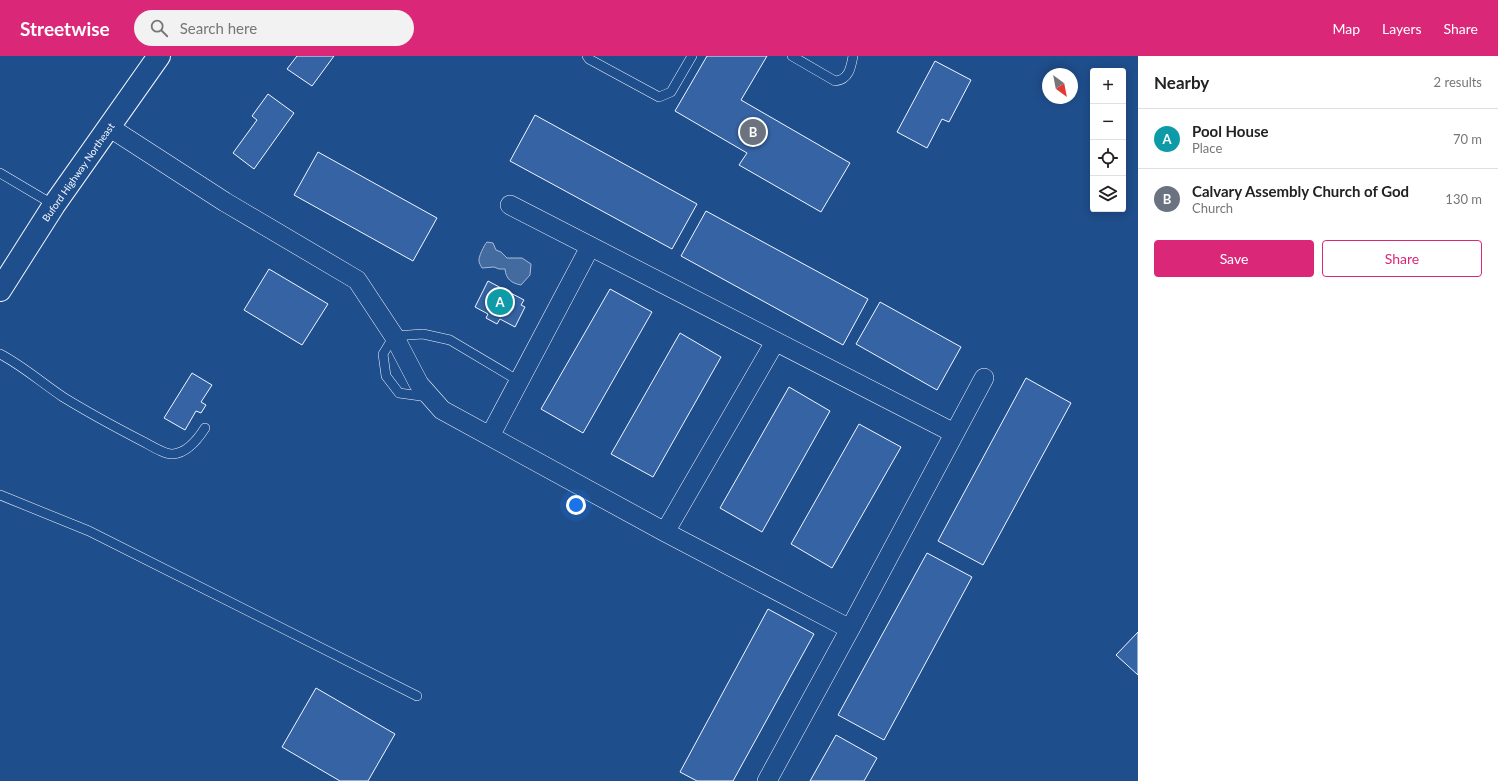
<!DOCTYPE html>
<meta charset="utf-8">
<style>
:root{--surface:#fff;--page:#f2f2f2;--text:#222;--muted:#767676;--line:#e0e0e0;--accent:#db2777}
body{margin:0;font-family:Lato,sans-serif;background:var(--page);color:var(--text)}
.controls{position:absolute;right:12px;top:12px;display:grid;overflow:hidden;border-radius:4px;box-shadow:0 2px 10px #0003}
.controls button{width:36px;height:36px;display:grid;place-items:center;padding:0;border:0;border-bottom:1px solid var(--line);background:var(--surface);color:var(--text);font:20px sans-serif}
.compass{position:absolute;left:1042px;top:12px;width:36px;height:36px;border-radius:50%;background:var(--surface);box-shadow:0 2px 10px #0003;rotate:148deg}
.you{position:absolute;left:576px;top:449px;width:14px;height:14px;margin:-10px;border:3px solid #fff;border-radius:50%;background:#1a73e8;box-shadow:0 0 0 6px #1a73e833}
.badge{display:grid;place-items:center;width:26px;height:26px;border-radius:50%;background:var(--accent);color:#fff;font-size:13px;font-weight:700}
.pin{position:absolute;translate:-50% -50%;border:2px solid #fff;box-shadow:0 1px 4px #0006}
.list{margin:0;padding:0;list-style:none}
h2{display:flex;justify-content:space-between;align-items:center;height:52px;margin:0;padding:0 16px;font-size:17px}
h2 small{font-size:13px;font-weight:400;color:var(--muted)}
.list li{display:grid;grid-template-columns:26px 1fr auto;gap:12px;align-items:center;box-sizing:border-box;height:60px;padding:0 16px;border-top:1px solid var(--line)}
.list b{display:block;font-size:15px;white-space:nowrap}
.list p{margin:0;font-size:13px;white-space:nowrap;color:var(--muted)}
.list em{font-size:13px;font-style:normal;color:var(--muted)}
.actions{display:flex;gap:8px;padding:12px 16px}
.actions a{flex:1;padding:9px 0;border:1px solid var(--accent);border-radius:4px;text-align:center;font-size:14px;color:var(--accent)}
.actions .main{background:var(--accent);color:#fff}
.icon{flex:none;width:22px;height:22px;fill:none;stroke:currentColor;stroke-width:2;stroke-linecap:round;stroke-linejoin:round}
.map{position:relative;flex:none;width:1138px;height:725px;overflow:hidden}
header{display:flex;align-items:center;gap:24px;box-sizing:border-box;height:56px;padding:0 20px;background:var(--accent);color:#fff}
header strong{font-size:19px}
nav{display:flex;gap:22px;margin-inline-start:auto;font-size:14px}
.search{width:280px;height:36px;background:var(--page);display:flex;align-items:center;gap:10px;box-sizing:border-box;padding:0 14px;border-radius:22px;color:var(--muted);font-size:15px}
main{display:flex}
aside{flex:1;background:var(--surface)}
.map>svg:first-child{display:block}
.water{fill:#446ba0;stroke:#a8bbd7}
.building{fill:#3563a3;stroke:#f2f6ff}
.lines{fill:none;stroke-linecap:round;stroke-linejoin:round}
.lane-casing{stroke:#f2f6ff;stroke-width:10}
.street-casing{stroke:#f2f6ff;stroke-width:20}
.primary-casing{stroke:#f2f6ff;stroke-width:24}
.lane{stroke:#1f4e8c;stroke-width:9}
.street{stroke:#1f4e8c;stroke-width:19}
.primary{stroke:#1f4e8c;stroke-width:22}
.labels{text-anchor:middle;dominant-baseline:central;stroke-width:3;stroke-linejoin:round;paint-order:stroke}
.street-label{font-size:10px;fill:#f2f6ff;stroke:#1f4e8c}
</style>
<header>
<strong>Streetwise</strong>
<div class="search"><svg class="icon" aria-label="search" viewBox="0 0 24 24"><circle cx="10" cy="10" r="6"/><path d="M15 15l6 6"/></svg>Search here</div>
<nav><a>Map</a><a>Layers</a><a>Share</a></nav>
</header>
<main>
<div class="map">
<svg width="1138" height="725" viewBox="0 0 1138 725">
<rect width="100%" height="100%" fill="#1f4e8c"/>
<path class="water" d="M487,186L493,187L496,194L501,196L507,202H522L531,208L530,219L521,229C511,227 506,223 505,213H499L494,211L482,212C481,210 479,207 479,205C478,202 484,189 487,186Z"/>
<path class="building" d="M297,0H334L312,30L287,13Z
M707,0H767L741,44L850,107L821,156L739,109L747,97L675,55Z
M935,5L971,24L949,66L942,63L927,92L897,76Z
M268,38L294,57L254,113L233,97L257,64L252,60Z
M535,59L697,148L672,193L510,105Z
M318,96L437,162L413,205L294,139Z
M706,155L868,243L843,289L681,200Z
M269,213L328,248L302,289L244,254Z
M488,225L524,244L521,249L525,251L515,271L500,263L497,268L486,262L488,258L475,251Z
M610,233L652,256L583,377L541,353Z
M880,246L961,291L937,334L856,288Z
M680,277L721,301L653,421L611,398Z
M192,317L212,329L201,346L206,349L201,357L196,355L185,374L164,362Z
M1026,322L1071,347L983,509L938,485Z
M789,331L830,355L762,476L720,452Z
M859,368L901,391L832,512L791,488Z
M927,497L972,521L884,684L838,659Z
M768,553L814,578L733,725H697L680,716Z
M1138,576V619L1116,599Z
M316,632L395,678L368,725H340L282,691Z
M836,679L877,702L864,725H810Z"/>
<g class="lines">
<defs>
<path id="lane" d="M587,0L589,3L659,41L671,36L692,0
M792,0L835,25C849,24 851,11 853,0
M0,117L54,149
M0,298C23,310 42,327 63,341C89,357 115,371 142,385C150,389 165,399 173,398C187,397 198,383 205,372
M428,341L399,337L386,320L383,298L394,280L423,278L450,284L519,325
M0,439L89,475L417,640"/>
<path id="street" d="M109,71L225,146L357,224L394,280L419,328L442,354L665,476L850,573L984,322
M510,149L954,377
M490,380L590,191
M665,476L775,286
M767,725L850,573"/>
<path id="primary" d="M0,234L54,149L159,0"/>
</defs>
<use href="#lane" class="lane-casing"/>
<use href="#street" class="street-casing"/>
<use href="#primary" class="primary-casing"/>
<use href="#lane" class="lane"/>
<use href="#street" class="street"/>
<use href="#primary" class="primary"/>
</g>
<g class="labels">
<g class="street-label">
<text transform="translate(78 116) rotate(-55)">Buford Highway Northeast</text>
</g>
</g>
</svg>
<div class="controls">
<button>+</button>
<button>−</button>
<button><svg class="icon" aria-label="locate" viewBox="0 0 24 24"><circle cx="12" cy="12" r="6"/><path d="M12 2v4M12 18v4M2 12h4M18 12h4"/></svg></button>
<button><svg class="icon" aria-label="layers" viewBox="0 0 24 24"><path d="M12 4l9 5-9 5-9-5zM3 14l9 5 9-5"/></svg></button>
</div>
<svg class="compass" viewBox="-18 -18 36 36"><path d="M0-13l5 13h-10z" fill="#e53935"/><path d="M0 13l5-13h-10z" fill="#767676"/></svg>
<div class="you"></div>
<div class="pin badge" style="left:500px;top:246px;background:#0f9aa8">A</div>
<div class="pin badge" style="left:753px;top:76px;background:#6b7280">B</div>
</div>
<aside>
<h2>Nearby<small>2 results</small></h2>
<ul class="list">
<li><span class="badge" style="background:#0f9aa8">A</span><div><b>Pool House</b><p>Place</p></div><em>70 m</em></li>
<li><span class="badge" style="background:#6b7280">B</span><div><b>Calvary Assembly Church of God</b><p>Church</p></div><em>130 m</em></li>
</ul>
<div class="actions"><a class="main">Save</a><a>Share</a></div>
</aside>
</main>
